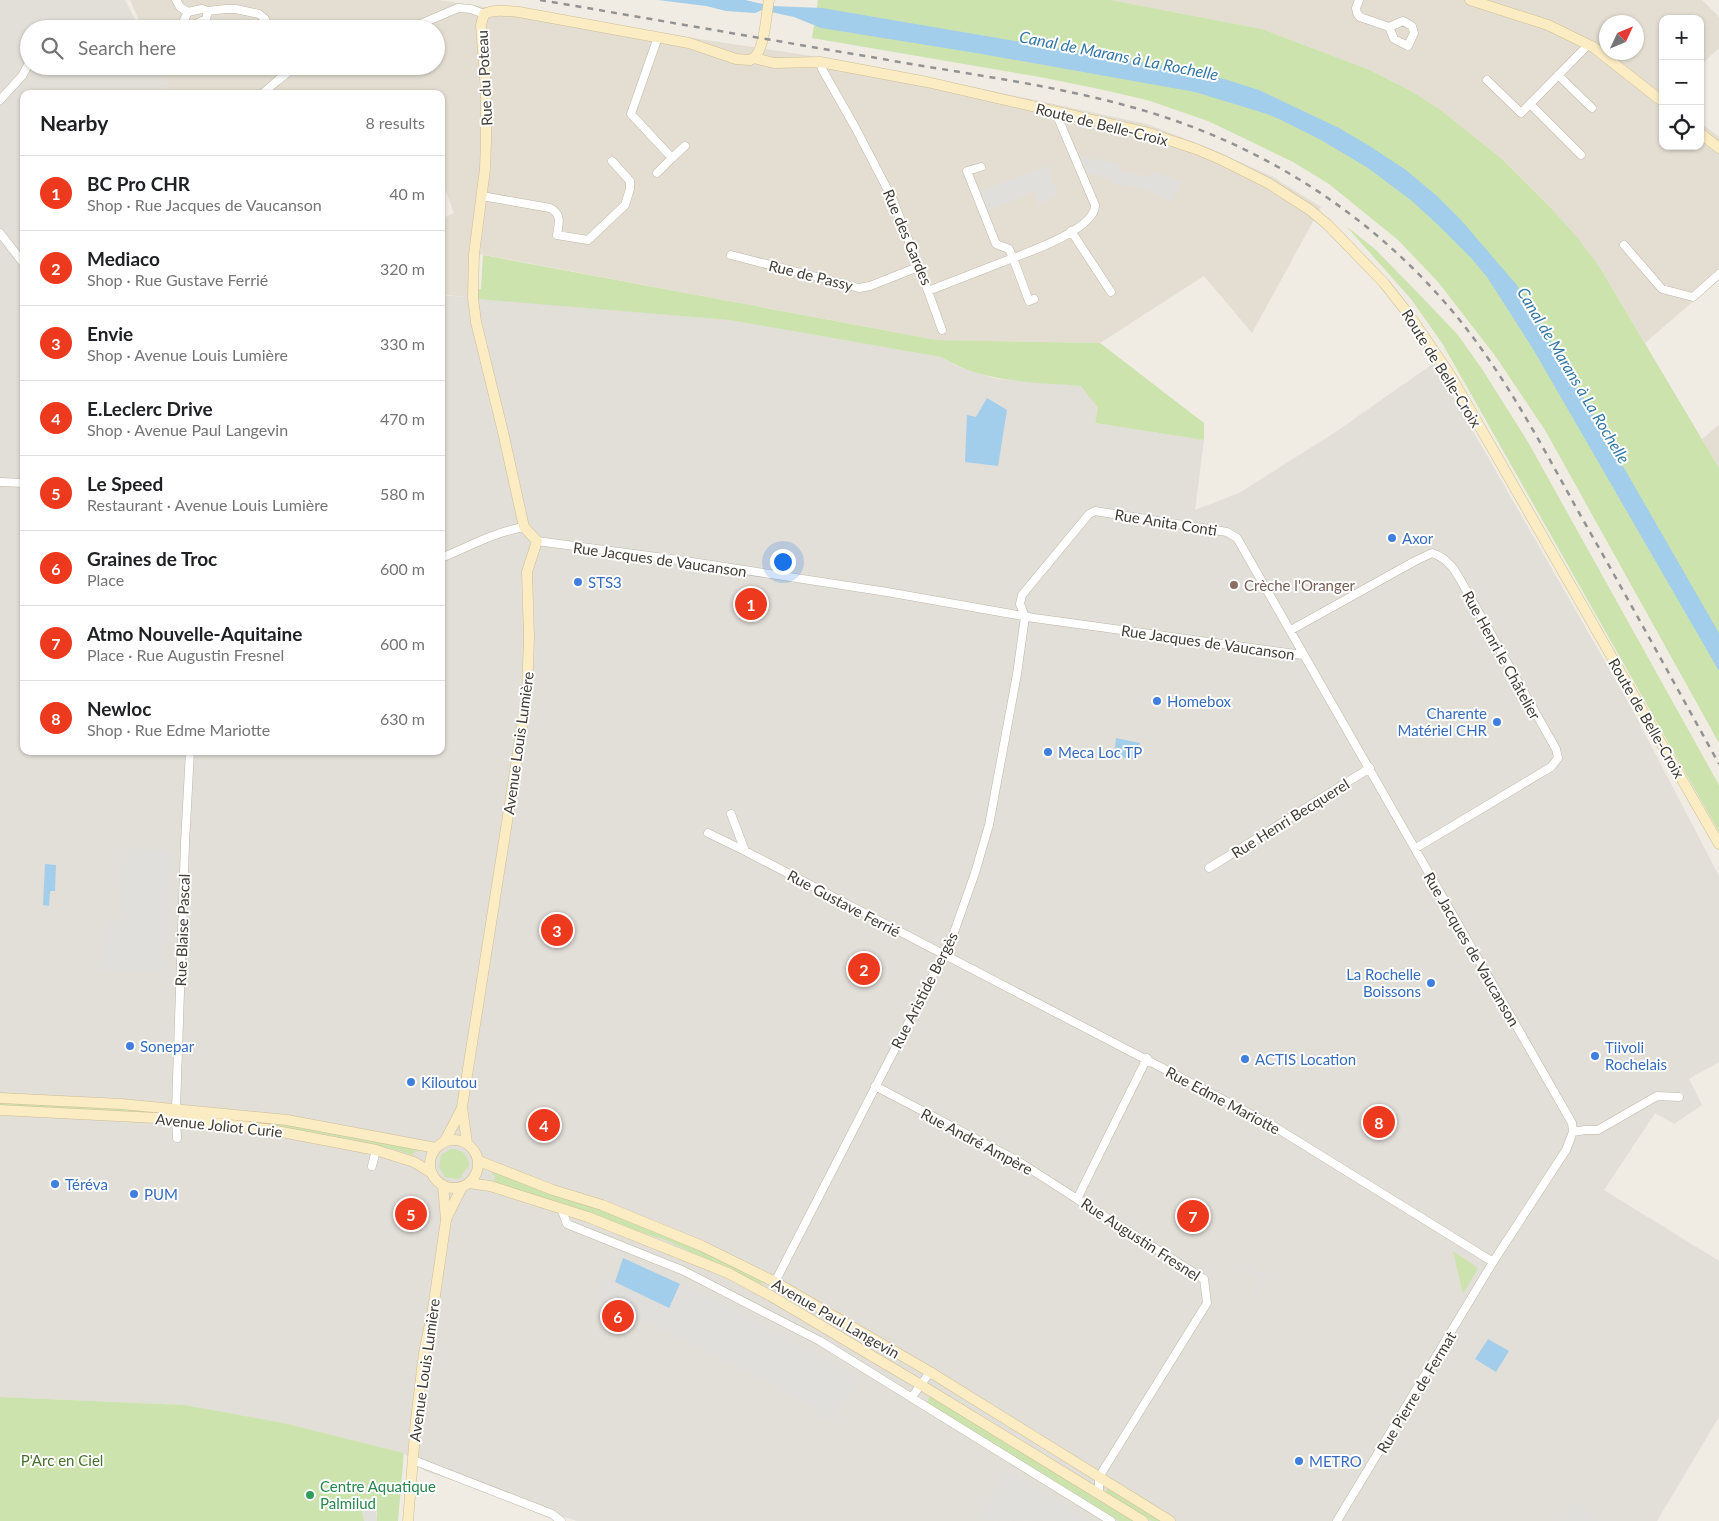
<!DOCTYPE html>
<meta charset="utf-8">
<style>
:root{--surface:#fff;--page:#f6f6f6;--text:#202124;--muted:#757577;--line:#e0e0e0;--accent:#ed391d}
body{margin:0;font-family:Lato,sans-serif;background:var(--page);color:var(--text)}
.controls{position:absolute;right:15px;top:15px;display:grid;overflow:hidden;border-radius:10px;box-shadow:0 1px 4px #0004}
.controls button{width:45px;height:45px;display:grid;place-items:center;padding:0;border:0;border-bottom:1px solid var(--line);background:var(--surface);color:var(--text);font:25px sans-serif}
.compass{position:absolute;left:1599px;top:15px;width:45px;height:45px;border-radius:50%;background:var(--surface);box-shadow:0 1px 4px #0004;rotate:46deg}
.you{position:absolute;left:782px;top:561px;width:18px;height:18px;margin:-12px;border:4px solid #fff;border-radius:50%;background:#1a73e8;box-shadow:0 0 0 8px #1a73e833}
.badge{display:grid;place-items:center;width:32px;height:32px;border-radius:50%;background:var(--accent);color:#fff;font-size:16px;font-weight:700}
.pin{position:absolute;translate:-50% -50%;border:2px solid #fff;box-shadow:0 1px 5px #0006}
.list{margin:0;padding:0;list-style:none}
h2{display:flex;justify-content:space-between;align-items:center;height:65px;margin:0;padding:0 20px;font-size:21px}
h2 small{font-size:16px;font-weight:400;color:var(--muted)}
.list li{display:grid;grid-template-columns:32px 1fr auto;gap:15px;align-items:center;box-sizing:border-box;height:75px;padding:0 20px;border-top:1px solid var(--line)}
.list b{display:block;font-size:19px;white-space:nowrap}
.list p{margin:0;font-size:16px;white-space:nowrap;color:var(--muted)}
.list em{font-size:16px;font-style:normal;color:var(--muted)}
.icon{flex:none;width:28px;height:28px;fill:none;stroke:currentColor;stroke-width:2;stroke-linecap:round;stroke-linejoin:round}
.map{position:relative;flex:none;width:1719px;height:1521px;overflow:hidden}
.search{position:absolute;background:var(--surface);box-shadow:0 1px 4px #0004;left:20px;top:20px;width:425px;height:55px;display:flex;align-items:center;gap:12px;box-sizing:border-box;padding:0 18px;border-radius:28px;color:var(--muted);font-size:19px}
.panel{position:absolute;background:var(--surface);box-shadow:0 1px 4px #0004;left:20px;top:90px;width:425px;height:665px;border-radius:10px}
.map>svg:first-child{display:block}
.residential{fill:#e4ded2;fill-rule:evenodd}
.industrial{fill:#e2ded8}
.green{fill:#cce3ae}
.parking{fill:#e1dfdc}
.water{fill:#a2ceeb}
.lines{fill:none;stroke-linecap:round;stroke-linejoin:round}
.street-casing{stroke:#beb7aa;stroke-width:9}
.secondary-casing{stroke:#cebe95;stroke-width:11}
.street{stroke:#fff;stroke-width:8}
.secondary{stroke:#fbecc3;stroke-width:10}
.rail{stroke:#939393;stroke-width:2.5;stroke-dasharray:6 6;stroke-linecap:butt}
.shop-dot{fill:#3f7fe0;stroke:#fff;stroke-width:2}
.education-dot{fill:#8d6e63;stroke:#fff;stroke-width:2}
.leisure-dot{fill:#2e9e5b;stroke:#fff;stroke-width:2}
.labels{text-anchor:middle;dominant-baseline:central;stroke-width:4;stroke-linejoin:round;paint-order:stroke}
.street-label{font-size:15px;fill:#423c34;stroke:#fff}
.shop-label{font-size:15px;fill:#366cbe;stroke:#fff;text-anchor:start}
.education-label{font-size:15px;fill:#785e54;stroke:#fff;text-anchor:start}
.park-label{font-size:15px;fill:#46702b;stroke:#fff}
.leisure-label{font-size:15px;fill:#27864d;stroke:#fff;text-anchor:start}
.water-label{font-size:16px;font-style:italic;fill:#3478a7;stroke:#fff}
</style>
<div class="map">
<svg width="1719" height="1521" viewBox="0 0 1719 1521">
<rect width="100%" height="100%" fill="#f0ece3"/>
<path class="residential" d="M130,0H439L806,55L964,85L1147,124L1214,150L1273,177L1321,207L1252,333L1204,276L1100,343L937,340L480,254L473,298L441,294V219L454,213L441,179V94H170L159,66H436V29H143Z
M1111,0H1702L1719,17V48L1700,66V19H1663V146H1700V122L1719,137V279L1645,343L1599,266L1550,207L1502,159L1442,111L1413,92L1370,70L1262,29ZM1606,22H1636V52H1606Z
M1719,425V468L1702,439Z"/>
<path class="industrial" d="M0,0H125L140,29H29V66H159L170,94H24V751H441V295L729,320L941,357L956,366L997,379L1082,386L1098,408L1095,423L1204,440L1195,510L1239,493L1337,431L1434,363L1631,707L1719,876V1062L1689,1079L1702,1105L1674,1124L1655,1113L1604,1190L1719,1261V1417L1657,1521H577L425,1471L404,1453L284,1423L185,1405L0,1397Z"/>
<path class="green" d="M818,0H1111L1262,29L1370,70L1413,92L1442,111L1502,159L1550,207L1576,236L1599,266L1719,468V743L1545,430L1496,357L1438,282L1398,240L1329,184L1293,162L1208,121L1147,100L1099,89L1040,77L812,38Z
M1346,226L1375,249L1418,293L1458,335L1484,372L1528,442L1719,785V832L1442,343L1411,299Z
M483,255L937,340L1100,343L1204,423V440L1095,423L1098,408L1081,386C1033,382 983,383 941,357L729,320L478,299L477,289H481Z
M0,1103L191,1113L301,1127L418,1150V1152L415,1151L413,1155C376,1143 337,1136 298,1130C200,1114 100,1111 0,1106Z
M451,1149C462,1149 469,1155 469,1166L462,1174V1177L456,1179L445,1177L439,1167L441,1155Z
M493,1172L550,1194L597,1206L659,1231L758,1278L762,1281L760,1284L663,1239L636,1231L494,1181L495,1176L492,1174Z
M1453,1251L1478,1268L1463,1294Z
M0,1397L185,1405L284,1423L404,1453L398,1521H377V1511H363L364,1521H0Z
M930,1397H934L1133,1521H1119L928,1403V1399Z
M1108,1487L1162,1521H1152L1105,1494Z"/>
<path class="parking" d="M1083,157L1117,164L1121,171L1152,177L1153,171L1182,181L1170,202L1149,190L1112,183L1110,178L1087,173L1081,158Z
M1047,166L1058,193L1039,206L1034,192L988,210L981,191Z
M125,848L173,852L165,972L100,971L102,922L122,921Z
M1246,1263L1268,1276L1255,1296L1250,1293L1259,1278L1243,1268Z
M604,1278L612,1280L669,1308L680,1284L724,1303L859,1379L840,1409L834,1421L750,1372L630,1314L610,1306L599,1300Z
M1007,1470L1090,1521L978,1520Z
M1574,1503L1603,1521H1563Z
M376,1507L377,1521H364L362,1511Z"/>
<path class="water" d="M658,0H745L772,6L822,8L1186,70L1224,79L1259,90L1339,128L1368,145L1406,170L1437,196L1461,220L1516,284L1536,315L1719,633V671L1533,349L1487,277L1471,258L1438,225L1412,201L1368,168L1321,140L1281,120L1267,114L1195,92L976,53L821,28L794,17L762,10L755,13L726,11L706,6Z
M987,398L1007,410L998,466L965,462L967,415L976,417Z
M1116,738L1140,743L1137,760L1114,756Z
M45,864L56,865L55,891H50L49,906L43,905Z
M623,1258L680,1284L669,1308L615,1282Z
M1488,1339L1509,1351L1496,1372L1475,1359Z"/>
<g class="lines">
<defs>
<path id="street" d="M176,0L180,7L188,12L202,9L208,11L225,9H236L259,14L265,19L269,29
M1359,0L1356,8L1357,13L1360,17L1389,27L1403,21L1412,26L1414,33L1408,46L1394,39L1389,27
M188,12L184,20L188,24L192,26L206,19L208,11
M409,29L458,8L471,9L484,14
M820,62L822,69L855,127L893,200L928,291L1013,258L1029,301L1034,299
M1558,75L1592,108
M1487,80L1521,113L1588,45
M262,94L277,81L296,66
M0,100L22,76L28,65
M1530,104L1581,155
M672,158L685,146
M981,167L967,171L996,244L1009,249L1013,258C1032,251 1096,228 1095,205L1055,111
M657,173L672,158L631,114L658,37
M482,196L550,208C562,214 559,223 557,235L588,240L625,205L630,189V181L612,161
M1071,231L1111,292
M0,233L24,264
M1624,245L1662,289L1693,297L1719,274
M731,255L859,288L870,286L918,267
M928,291L942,330
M0,482L24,483
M537,541L679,560L887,592L1034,618L1303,655
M441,558C468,547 495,532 524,527
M1025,617L1020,604L1022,595L1089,514L1095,511L1101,512L1227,532L1237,538L1572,1123L1573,1132L1566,1150L1493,1262L1337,1521
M1291,630L1415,561L1432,553C1450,559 1456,572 1465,588L1556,749L1558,758L1551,767L1416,848
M731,814L745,851L1270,1124L1493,1262
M708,833L745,851
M1209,868L1370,768
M875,1086L1018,1161L1077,1199
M176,1109L185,843L190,751
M176,1119L177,1138
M1573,1132L1585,1130H1598L1657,1096L1679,1097
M372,1166L376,1150
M561,1208L567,1224L684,1271L820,1341L1111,1521
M775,1282L952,938L975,873L989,825L1017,674L1025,617
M912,1397L930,1372
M413,1460L552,1514L561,1521
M1099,1494V1477L1207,1303L1204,1279L1077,1199L1147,1058"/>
<path id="secondary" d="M1470,0L1548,25L1593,47L1663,102
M754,58C765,48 766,15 769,0
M1700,133L1719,148
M0,1098L121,1104L287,1120L436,1148
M0,1110L176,1119L266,1129L376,1150L414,1162L432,1173
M430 1164a24 24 0 1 1 48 0a24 24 0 1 1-48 0Z
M445,1141L462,1108
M467,1143L462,1107L527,695L529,637L527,572L537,541L524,527L503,432L476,322L473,298L474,254L485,169L486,141V90L481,25L484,14C495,9 507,11 519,12L689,43L736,59L750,60L754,58L774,63L820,62L927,82L1145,132L1196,149L1222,160L1268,183L1310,210L1328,225L1384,283L1410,316L1449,373L1719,844
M479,1161L553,1190L602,1205L702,1246L775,1282L930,1372L1170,1521
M469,1183L490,1186L588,1217L728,1273L771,1296L921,1385L1143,1521
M446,1219L462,1187
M408,1521L416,1420L424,1353L433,1309L446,1220L443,1185"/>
</defs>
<use href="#street" class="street-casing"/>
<use href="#secondary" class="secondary-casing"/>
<use href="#street" class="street"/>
<use href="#secondary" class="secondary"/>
<path class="rail" d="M540,0C652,19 764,39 877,58C959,73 1043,83 1124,105C1250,138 1363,207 1448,306C1501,368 1539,440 1578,511C1626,595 1672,679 1719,764"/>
</g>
<g class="shop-dot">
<circle cx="1392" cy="538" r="5"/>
<circle cx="578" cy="582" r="5"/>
<circle cx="1157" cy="701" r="5"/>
<circle cx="1497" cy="722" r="5"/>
<circle cx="1048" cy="752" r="5"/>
<circle cx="1431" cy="983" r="5"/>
<circle cx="130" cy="1046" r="5"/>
<circle cx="1595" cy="1056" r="5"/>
<circle cx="1245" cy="1059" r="5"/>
<circle cx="411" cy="1082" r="5"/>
<circle cx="55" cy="1184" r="5"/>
<circle cx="134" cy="1194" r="5"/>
<circle cx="1299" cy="1461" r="5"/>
</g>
<circle class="education-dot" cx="1234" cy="585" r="5"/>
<circle class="leisure-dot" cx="310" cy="1495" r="5"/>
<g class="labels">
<g class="street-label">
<text transform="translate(484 78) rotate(-93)">Rue du Poteau</text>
<text transform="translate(1102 124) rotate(14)">Route de Belle-Croix</text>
<text transform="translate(908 237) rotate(67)">Rue des Gardes</text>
<text transform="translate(811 275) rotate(14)">Rue de Passy</text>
<text transform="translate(1442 368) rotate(58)">Route de Belle-Croix</text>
<text transform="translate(1166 522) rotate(9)">Rue Anita Conti</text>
<text transform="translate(660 559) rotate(8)">Rue Jacques de Vaucanson</text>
<text transform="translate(1208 642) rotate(8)">Rue Jacques de Vaucanson</text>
<text transform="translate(1502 655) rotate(61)">Rue Henri le Châtelier</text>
<text transform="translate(1647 718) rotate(60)">Route de Belle-Croix</text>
<text transform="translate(518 743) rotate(-82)">Avenue Louis Lumière</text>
<text transform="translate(1290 818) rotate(-32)">Rue Henri Becquerel</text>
<text transform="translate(844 903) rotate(28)">Rue Gustave Ferrié</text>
<text transform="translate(182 930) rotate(-88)">Rue Blaise Pascal</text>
<text transform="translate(1472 949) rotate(60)">Rue Jacques de Vaucanson</text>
<text transform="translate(924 990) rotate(-63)">Rue Aristide Bergès</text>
<text transform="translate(1223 1100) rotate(28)">Rue Edme Mariotte</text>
<text transform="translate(219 1125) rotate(6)">Avenue Joliot Curie</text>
<text transform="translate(977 1141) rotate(28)">Rue André Ampère</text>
<text transform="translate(1141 1239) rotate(33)">Rue Augustin Fresnel</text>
<text transform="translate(836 1318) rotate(30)">Avenue Paul Langevin</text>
<text transform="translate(424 1370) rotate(-82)">Avenue Louis Lumière</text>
<text transform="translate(1416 1392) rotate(-59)">Rue Pierre de Fermat</text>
</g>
<g class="shop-label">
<text x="1402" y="538">Axor</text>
<text x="588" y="582">STS3</text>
<text x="1167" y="701">Homebox</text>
<text x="1487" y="713" text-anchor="end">Charente<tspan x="1487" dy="17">Matériel CHR</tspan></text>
<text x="1058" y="752">Meca Loc TP</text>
<text x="1421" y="974" text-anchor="end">La Rochelle<tspan x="1421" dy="17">Boissons</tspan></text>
<text x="140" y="1046">Sonepar</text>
<text x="1605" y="1047">Tiivoli<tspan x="1605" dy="17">Rochelais</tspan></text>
<text x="1255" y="1059">ACTIS Location</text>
<text x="421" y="1082">Kiloutou</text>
<text x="65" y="1184">Téréva</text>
<text x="144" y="1194">PUM</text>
<text x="1309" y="1461">METRO</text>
</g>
<g class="education-label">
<text x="1244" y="585">Crèche l'Oranger</text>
</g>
<g class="park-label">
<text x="62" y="1460">P'Arc en Ciel</text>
</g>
<g class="leisure-label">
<text x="320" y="1486">Centre Aquatique<tspan x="320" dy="17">Palmilud</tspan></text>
</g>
<g class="water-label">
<text transform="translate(1119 55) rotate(11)">Canal de Marans à La Rochelle</text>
<text transform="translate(1574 375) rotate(59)">Canal de Marans à La Rochelle</text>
</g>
</g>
</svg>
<div class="controls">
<button>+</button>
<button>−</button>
<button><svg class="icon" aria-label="locate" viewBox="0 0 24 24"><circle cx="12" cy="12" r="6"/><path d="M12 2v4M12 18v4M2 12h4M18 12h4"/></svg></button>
</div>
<svg class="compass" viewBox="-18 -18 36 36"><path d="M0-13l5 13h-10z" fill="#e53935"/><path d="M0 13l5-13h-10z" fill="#757577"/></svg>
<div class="you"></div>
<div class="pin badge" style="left:751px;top:604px">1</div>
<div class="pin badge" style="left:864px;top:969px">2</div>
<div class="pin badge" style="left:557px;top:930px">3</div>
<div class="pin badge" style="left:544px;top:1125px">4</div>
<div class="pin badge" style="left:411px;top:1214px">5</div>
<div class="pin badge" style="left:618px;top:1316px">6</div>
<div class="pin badge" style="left:1193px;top:1216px">7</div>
<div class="pin badge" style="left:1379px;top:1122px">8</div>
<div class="search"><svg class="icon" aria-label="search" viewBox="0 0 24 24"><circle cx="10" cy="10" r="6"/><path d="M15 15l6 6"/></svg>Search here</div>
<section class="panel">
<h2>Nearby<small>8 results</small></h2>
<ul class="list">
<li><span class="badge">1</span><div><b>BC Pro CHR</b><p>Shop · Rue Jacques de Vaucanson</p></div><em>40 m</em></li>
<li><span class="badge">2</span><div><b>Mediaco</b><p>Shop · Rue Gustave Ferrié</p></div><em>320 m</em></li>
<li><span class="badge">3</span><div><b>Envie</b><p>Shop · Avenue Louis Lumière</p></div><em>330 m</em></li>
<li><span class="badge">4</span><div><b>E.Leclerc Drive</b><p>Shop · Avenue Paul Langevin</p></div><em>470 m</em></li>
<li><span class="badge">5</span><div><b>Le Speed</b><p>Restaurant · Avenue Louis Lumière</p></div><em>580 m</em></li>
<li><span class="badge">6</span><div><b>Graines de Troc</b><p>Place</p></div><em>600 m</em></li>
<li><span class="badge">7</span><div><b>Atmo Nouvelle-Aquitaine</b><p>Place · Rue Augustin Fresnel</p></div><em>600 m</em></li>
<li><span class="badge">8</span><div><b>Newloc</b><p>Shop · Rue Edme Mariotte</p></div><em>630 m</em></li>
</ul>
</section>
</div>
